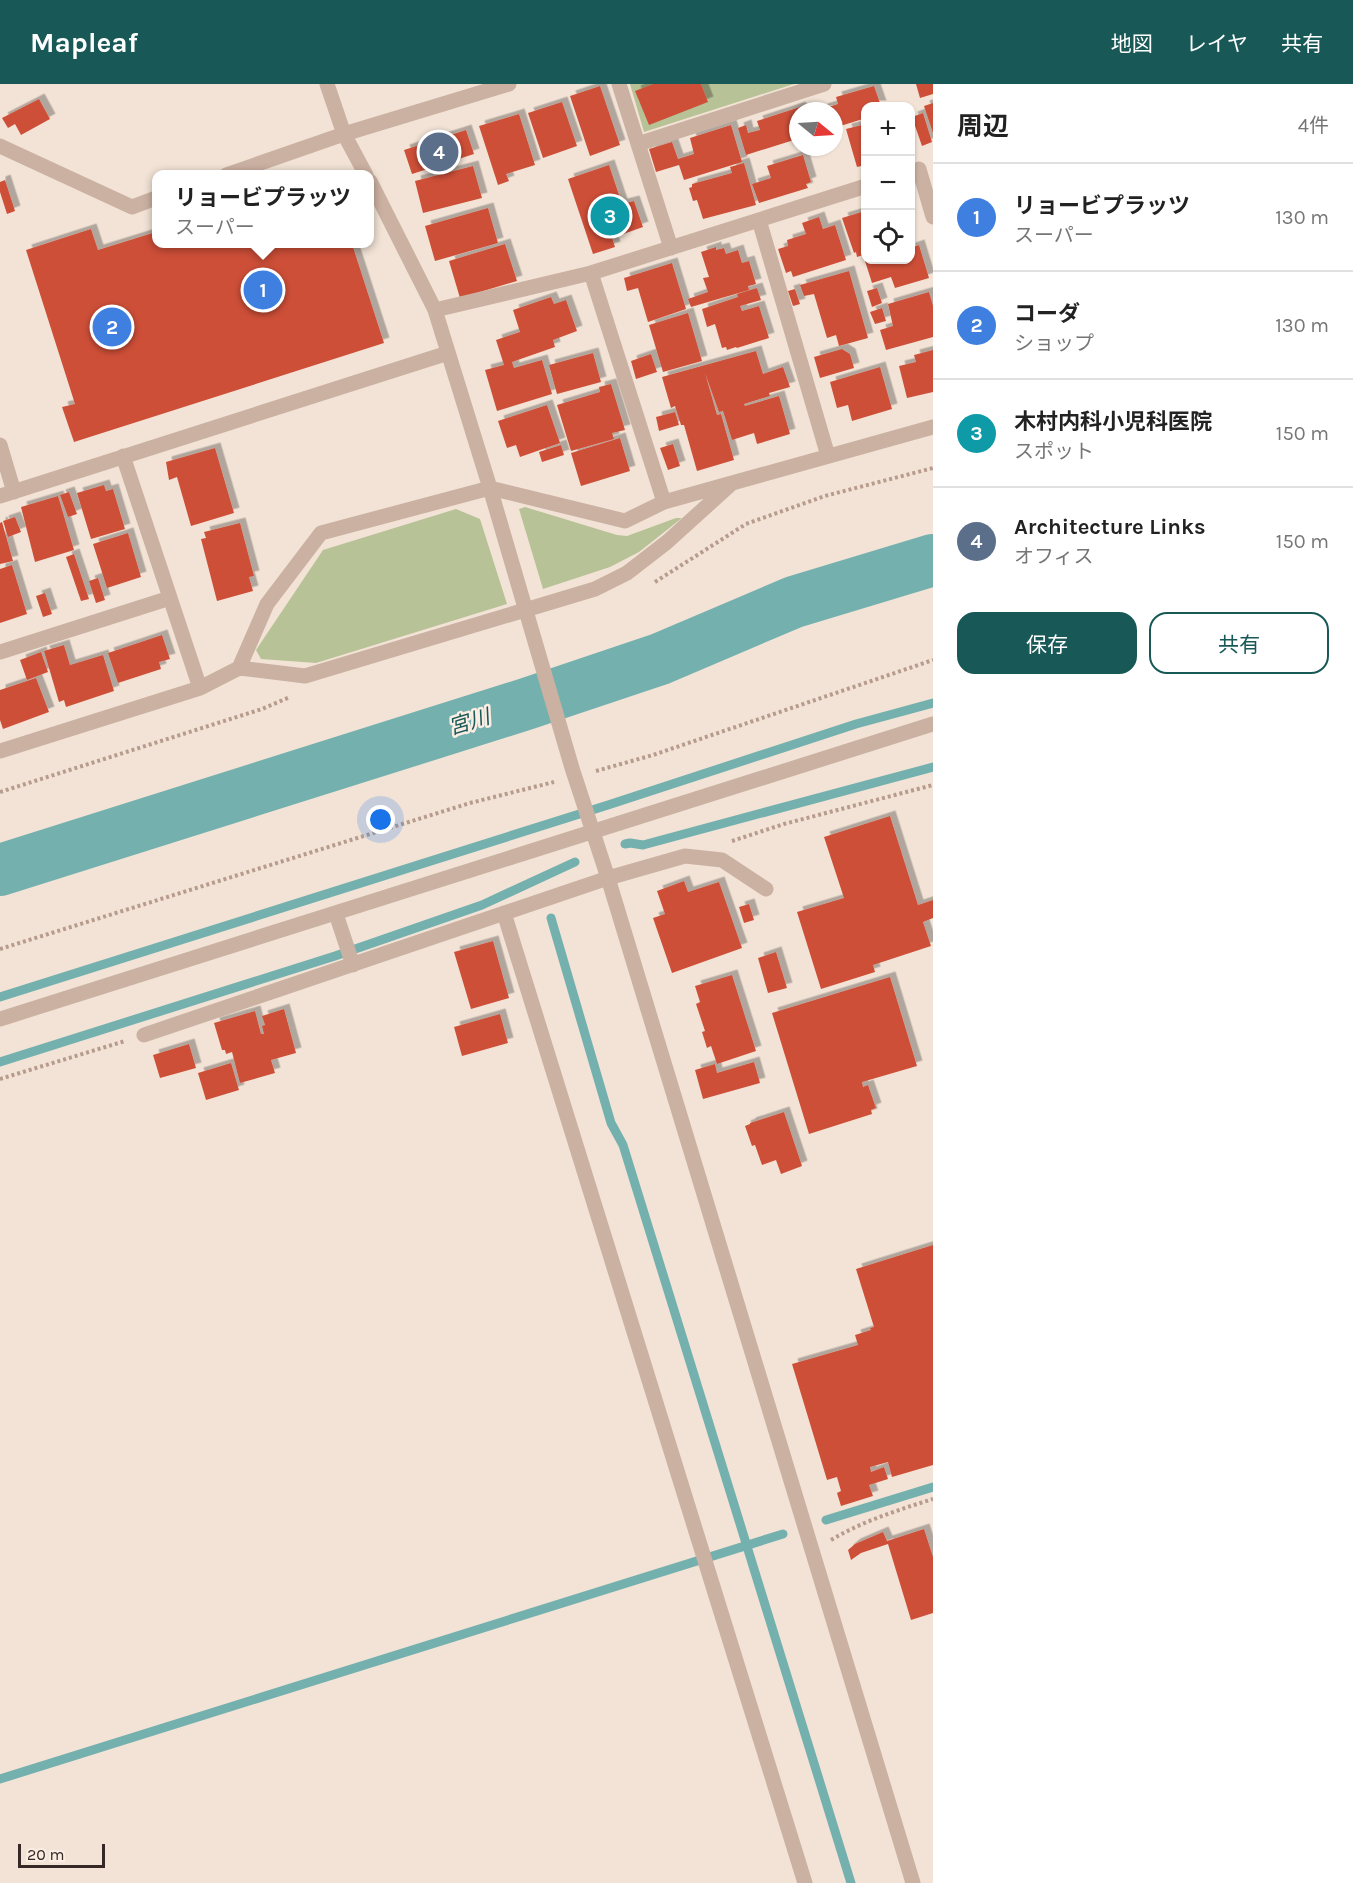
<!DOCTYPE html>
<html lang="ja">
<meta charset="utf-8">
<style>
:root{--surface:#fff;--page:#f6f6f6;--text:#222;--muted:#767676;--line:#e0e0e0;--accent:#185957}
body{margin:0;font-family:Karla,"Noto Sans JP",sans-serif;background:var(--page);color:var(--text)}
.controls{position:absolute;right:18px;top:18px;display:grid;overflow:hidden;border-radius:12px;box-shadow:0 2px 4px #0004}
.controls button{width:54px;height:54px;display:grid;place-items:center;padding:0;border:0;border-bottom:2px solid var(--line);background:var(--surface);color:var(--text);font:30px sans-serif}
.compass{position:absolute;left:789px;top:18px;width:54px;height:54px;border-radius:50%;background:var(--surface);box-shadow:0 2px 4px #0004;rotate:108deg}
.scale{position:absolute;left:18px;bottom:15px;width:87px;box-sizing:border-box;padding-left:6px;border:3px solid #352825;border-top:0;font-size:16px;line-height:21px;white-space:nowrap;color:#352825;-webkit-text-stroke:4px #faede3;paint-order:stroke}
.you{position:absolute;left:381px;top:736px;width:21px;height:21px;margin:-15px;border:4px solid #fff;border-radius:50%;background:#1a73e8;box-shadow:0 0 0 9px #1a73e833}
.badge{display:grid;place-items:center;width:39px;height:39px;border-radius:50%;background:var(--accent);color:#fff;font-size:20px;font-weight:700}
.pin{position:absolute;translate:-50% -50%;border:3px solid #fff;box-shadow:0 2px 6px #0006}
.popup{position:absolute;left:152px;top:86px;width:222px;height:78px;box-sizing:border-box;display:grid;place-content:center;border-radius:12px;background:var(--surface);filter:drop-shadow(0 2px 4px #0005);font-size:20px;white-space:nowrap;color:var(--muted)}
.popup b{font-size:22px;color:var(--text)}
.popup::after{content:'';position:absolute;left:50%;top:100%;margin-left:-12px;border:12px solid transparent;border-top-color:var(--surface)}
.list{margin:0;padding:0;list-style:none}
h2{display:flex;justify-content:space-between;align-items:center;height:78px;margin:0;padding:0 24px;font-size:26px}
h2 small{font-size:20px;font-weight:400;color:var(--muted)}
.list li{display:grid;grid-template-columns:39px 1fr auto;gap:18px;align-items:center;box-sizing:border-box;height:108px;padding:0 24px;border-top:2px solid var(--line)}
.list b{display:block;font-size:22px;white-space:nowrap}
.list p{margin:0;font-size:20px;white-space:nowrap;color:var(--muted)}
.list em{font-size:20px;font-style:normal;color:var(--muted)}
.actions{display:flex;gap:12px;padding:18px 24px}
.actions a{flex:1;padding:14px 0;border:2px solid var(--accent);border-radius:18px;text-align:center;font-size:21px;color:var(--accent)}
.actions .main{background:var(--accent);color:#fff}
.icon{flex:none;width:33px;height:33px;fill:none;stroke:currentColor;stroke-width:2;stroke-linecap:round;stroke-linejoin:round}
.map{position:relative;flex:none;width:933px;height:1799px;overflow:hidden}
header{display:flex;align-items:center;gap:36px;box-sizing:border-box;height:84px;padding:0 30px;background:var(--accent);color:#fff}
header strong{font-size:28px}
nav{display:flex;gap:33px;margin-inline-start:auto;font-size:21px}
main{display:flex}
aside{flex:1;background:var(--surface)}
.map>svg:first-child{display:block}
.green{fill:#b7c296}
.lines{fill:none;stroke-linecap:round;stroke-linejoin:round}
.stream{stroke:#74b1ae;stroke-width:9}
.river{stroke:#74b1ae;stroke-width:52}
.building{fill:#ce4f39;filter:url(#shadow)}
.path{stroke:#b79b8c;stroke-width:4;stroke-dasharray:3 3;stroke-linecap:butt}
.minor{stroke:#cbb1a2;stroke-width:15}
.labels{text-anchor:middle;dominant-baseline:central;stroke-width:5;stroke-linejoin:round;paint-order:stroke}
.water-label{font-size:21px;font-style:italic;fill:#185957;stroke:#faede3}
</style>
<header>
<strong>Mapleaf</strong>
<nav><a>地図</a><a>レイヤ</a><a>共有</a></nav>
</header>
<main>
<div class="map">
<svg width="933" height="1799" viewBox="0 0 933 1799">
<defs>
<filter id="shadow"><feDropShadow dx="5.5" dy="-5.5" stdDeviation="0" flood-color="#0004"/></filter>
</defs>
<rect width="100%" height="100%" fill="#f2e3d6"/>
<path class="green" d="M630,0H794L644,48Z
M525,423L617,451L627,452L676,434H682L639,468L610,483L543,505L519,425Z
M456,425L480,435L507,520L316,579L261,575L256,566L323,466Z"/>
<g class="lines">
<path class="stream" d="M625,760L630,759L643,761L933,683
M551,834L611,1039L623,1061L851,1799
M0,913L608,721L856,640L933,619
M0,978L335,872L482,821L575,778
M826,1436L933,1403
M0,1695L783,1450"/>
<path class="river" d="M0,786L526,620L660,575L794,518L933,476"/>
</g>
<path class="building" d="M653,0H701L708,18L649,41L635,7Z
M916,0H933V10L920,14Z
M600,2L620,61L590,72L570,12Z
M874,2L881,22H866V34L834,44V27H822V25L838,20L836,13Z
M39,15L50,35L21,51L15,40L8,44L2,34Z
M562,18L577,62L543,74L528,29Z
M933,19V49L924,22Z
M800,23L802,27H798V41L793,42L797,55L746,71L738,44L746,41L748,49L760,46L757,37Z
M923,29L932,58L922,62L912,33Z
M519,30L535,81L506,90L509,97L498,101L479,42Z
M866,40V81L857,83L846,45Z
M731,41L742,78L684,96L679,81L656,88L649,65L672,58L678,75L694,70L690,54Z
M466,46L474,70L412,90L404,66Z
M803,71L811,98L806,100L808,104L759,119L752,100L771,94L767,82Z
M744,79L756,121L703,135L697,116L693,117L689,104L692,103V100L732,89L730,83Z
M609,81L622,120L634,117L643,143L612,154L615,163L593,170L568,95Z
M473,82L482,114L423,129L415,97Z
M5,96L15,127L7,130L0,108V98Z
M488,124L498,159L435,177L425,142Z
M865,127L866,170L857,173L856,168L854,169L842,134Z
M819,133L823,145L835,141L846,176L793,193L791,187L786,189L778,165L788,162L787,156L806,150L802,139Z
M91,145L98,166L156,148V160H352L384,259L74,358L62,323L75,320L26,166Z
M505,160L517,197L460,214L449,177Z
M919,161L929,194L895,204L891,193L872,199L865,177L872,176H910V164Z
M716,163V166L724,164L726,170L738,166L742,179L749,177L756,200L748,202L749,206L691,223L688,215L708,208L703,194L709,193L701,168Z
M672,179L686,225L648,238L638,204L627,207L624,194Z
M849,187L868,254L839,262L836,251L827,254L814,210L804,212L800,201Z
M757,204L761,216L740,222L742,227L759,222L769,254L737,264L736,263L727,266L726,263L722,264L715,240L707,243L702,225L738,213L737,210Z
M877,204L882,219L872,223L867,207Z
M795,205L800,220L793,222L788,207Z
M929,208L933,222V253L886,266L880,246L893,242L888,220Z
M551,213L554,220L566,216L577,247L553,256L555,263L512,278L514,284L542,276L552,310L497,327L485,286L504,281L496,256L520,248L513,226Z
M882,224L886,237L875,240L870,228Z
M688,229L702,277L663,288L649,241Z
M842,265L850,270L854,284L820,294L814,273Z
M933,266V308L907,314L899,282L916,278L914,271Z
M756,267L763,290L783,283L790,303L769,309L770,312L744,320L745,322L779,312L790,350L757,360L754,349L732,356L723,327L719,328L705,289L717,331L721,330L734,376L697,387L684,341H681L675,322L671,324L662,293Z
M593,269L601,298L557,310L549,281Z
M651,270L657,288L636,295L631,277Z
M880,283L892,325L852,337L848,321L837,324L830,298Z
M611,300L625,346L612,349L614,355L571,367L557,321L600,308L599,303Z
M547,321L560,359L520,373L516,361L507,364L498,337Z
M675,328L679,341L659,347L656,333Z
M620,354L630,387L581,402L571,369Z
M673,360L680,382L668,386L660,364Z
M561,361L564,371L542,378L539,368Z
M215,364L234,429L191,442L177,393L169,396L166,378Z
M104,401L106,407L113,405L125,445L91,455L77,409Z
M69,408L77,430L68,433L60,411Z
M58,412L74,466L35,478L21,423Z
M15,433L21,448L8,453L3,437Z
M2,438L13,477L0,480V439Z
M240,439L254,492L249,493L253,507L217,517L201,455L206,454L204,448Z
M128,449L141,493L107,504L93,460Z
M74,470L89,515L81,517L66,473Z
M12,481L27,530L0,539V485Z
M98,494L105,516L96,519L89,497Z
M45,509L52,530L43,533L36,512Z
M162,551L170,575L159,578L161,585L118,599L108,569Z
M64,561L70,581L103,571L114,607L66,623L64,616L59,618L44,567Z
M41,568L48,588L27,596L20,576Z
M36,594L49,628L3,645L0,636V606Z
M890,732L918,821L933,816V834L923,838L931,862L873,881L875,888L821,905L797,828L844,814L824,753Z
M684,797L688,808L719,798L742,864L672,889L653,834L665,830L657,807Z
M749,820L754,836L744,839L739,823Z
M493,857L509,914L471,925L454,868Z
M776,868L787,904L768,909L758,874Z
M732,891L756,967L717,980L711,962L707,964L702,948L705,947L696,920L700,918L695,902Z
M890,893L917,982L862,998L863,1003L868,1001L876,1024L871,1026L872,1030L809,1050L772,929Z
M284,925L296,969L271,976L275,989L240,999L232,968L226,970L225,966H222L214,939L255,927L261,950H264L262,942L265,941L262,932Z
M500,930L508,959L462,972L454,943Z
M189,960L196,984L160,994L153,971Z
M754,978L760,999L703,1015L695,986L715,980L717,989Z
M231,979L239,1006L206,1016L198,989Z
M784,1028L802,1082L781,1090L776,1076L762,1081L755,1061L752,1062L745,1042L750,1040V1039Z
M933,1161V1381L892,1393L888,1378L870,1383L871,1388L884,1383L888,1395L869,1401L873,1412L841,1422L837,1409L841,1407L837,1393L827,1396L792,1280L858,1261L855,1251L871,1246L870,1244L874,1243L856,1185Z
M924,1445L933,1473V1529L911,1536L888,1460L861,1469L851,1476L848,1466L855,1460L883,1448L887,1457Z"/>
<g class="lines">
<path class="path" d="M655,498L746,440L825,412L933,384
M596,687L653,671L933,576
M0,708L262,625L290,613
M732,757L784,740L933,701
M0,865L470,719L554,698
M0,995L125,957
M831,1456C863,1437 898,1426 933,1415"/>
<path class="minor" d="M327,0L344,50L366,91
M619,0L671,164
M638,60L824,0
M0,62L132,123L156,114
M919,85L933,133
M226,91L344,50L509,0
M370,97L435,226L490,404L572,684L608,794L913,1799
M759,136L828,372
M591,189L664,418
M435,226L591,189L866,102
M0,361L14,408
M123,372L200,604
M0,412L448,269
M0,568L170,514
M239,584L305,592L595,505L627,489L667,458L730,401
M0,667L200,604L239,584L267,520L321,449L490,404L625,437L664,418L933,343
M504,829L805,1799
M336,830L353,881
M0,935L933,640
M144,951L608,794L685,772L722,776L766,805"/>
</g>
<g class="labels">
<g class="water-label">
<text transform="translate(469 638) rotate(-17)">宮川</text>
</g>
</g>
</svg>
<div class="controls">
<button>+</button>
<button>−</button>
<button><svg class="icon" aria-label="locate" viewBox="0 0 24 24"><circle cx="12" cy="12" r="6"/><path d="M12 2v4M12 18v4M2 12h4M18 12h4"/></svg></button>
</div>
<svg class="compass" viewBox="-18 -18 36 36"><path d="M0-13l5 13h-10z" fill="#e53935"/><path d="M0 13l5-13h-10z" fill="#767676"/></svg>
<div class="scale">20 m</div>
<div class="you"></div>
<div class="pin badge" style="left:263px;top:206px;background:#3f7fe0">1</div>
<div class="popup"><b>リョービプラッツ</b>スーパー</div>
<div class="pin badge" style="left:112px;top:243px;background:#3f7fe0">2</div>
<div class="pin badge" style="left:610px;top:132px;background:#0f9aa8">3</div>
<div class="pin badge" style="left:439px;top:68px;background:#5c6f8a">4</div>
</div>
<aside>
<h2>周辺<small>4件</small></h2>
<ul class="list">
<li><span class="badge" style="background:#3f7fe0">1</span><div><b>リョービプラッツ</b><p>スーパー</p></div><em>130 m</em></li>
<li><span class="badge" style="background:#3f7fe0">2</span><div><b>コーダ</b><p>ショップ</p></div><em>130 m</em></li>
<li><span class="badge" style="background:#0f9aa8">3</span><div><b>木村内科小児科医院</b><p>スポット</p></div><em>150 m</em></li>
<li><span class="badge" style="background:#5c6f8a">4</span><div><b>Architecture Links</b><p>オフィス</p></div><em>150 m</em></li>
</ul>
<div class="actions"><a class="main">保存</a><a>共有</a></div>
</aside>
</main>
